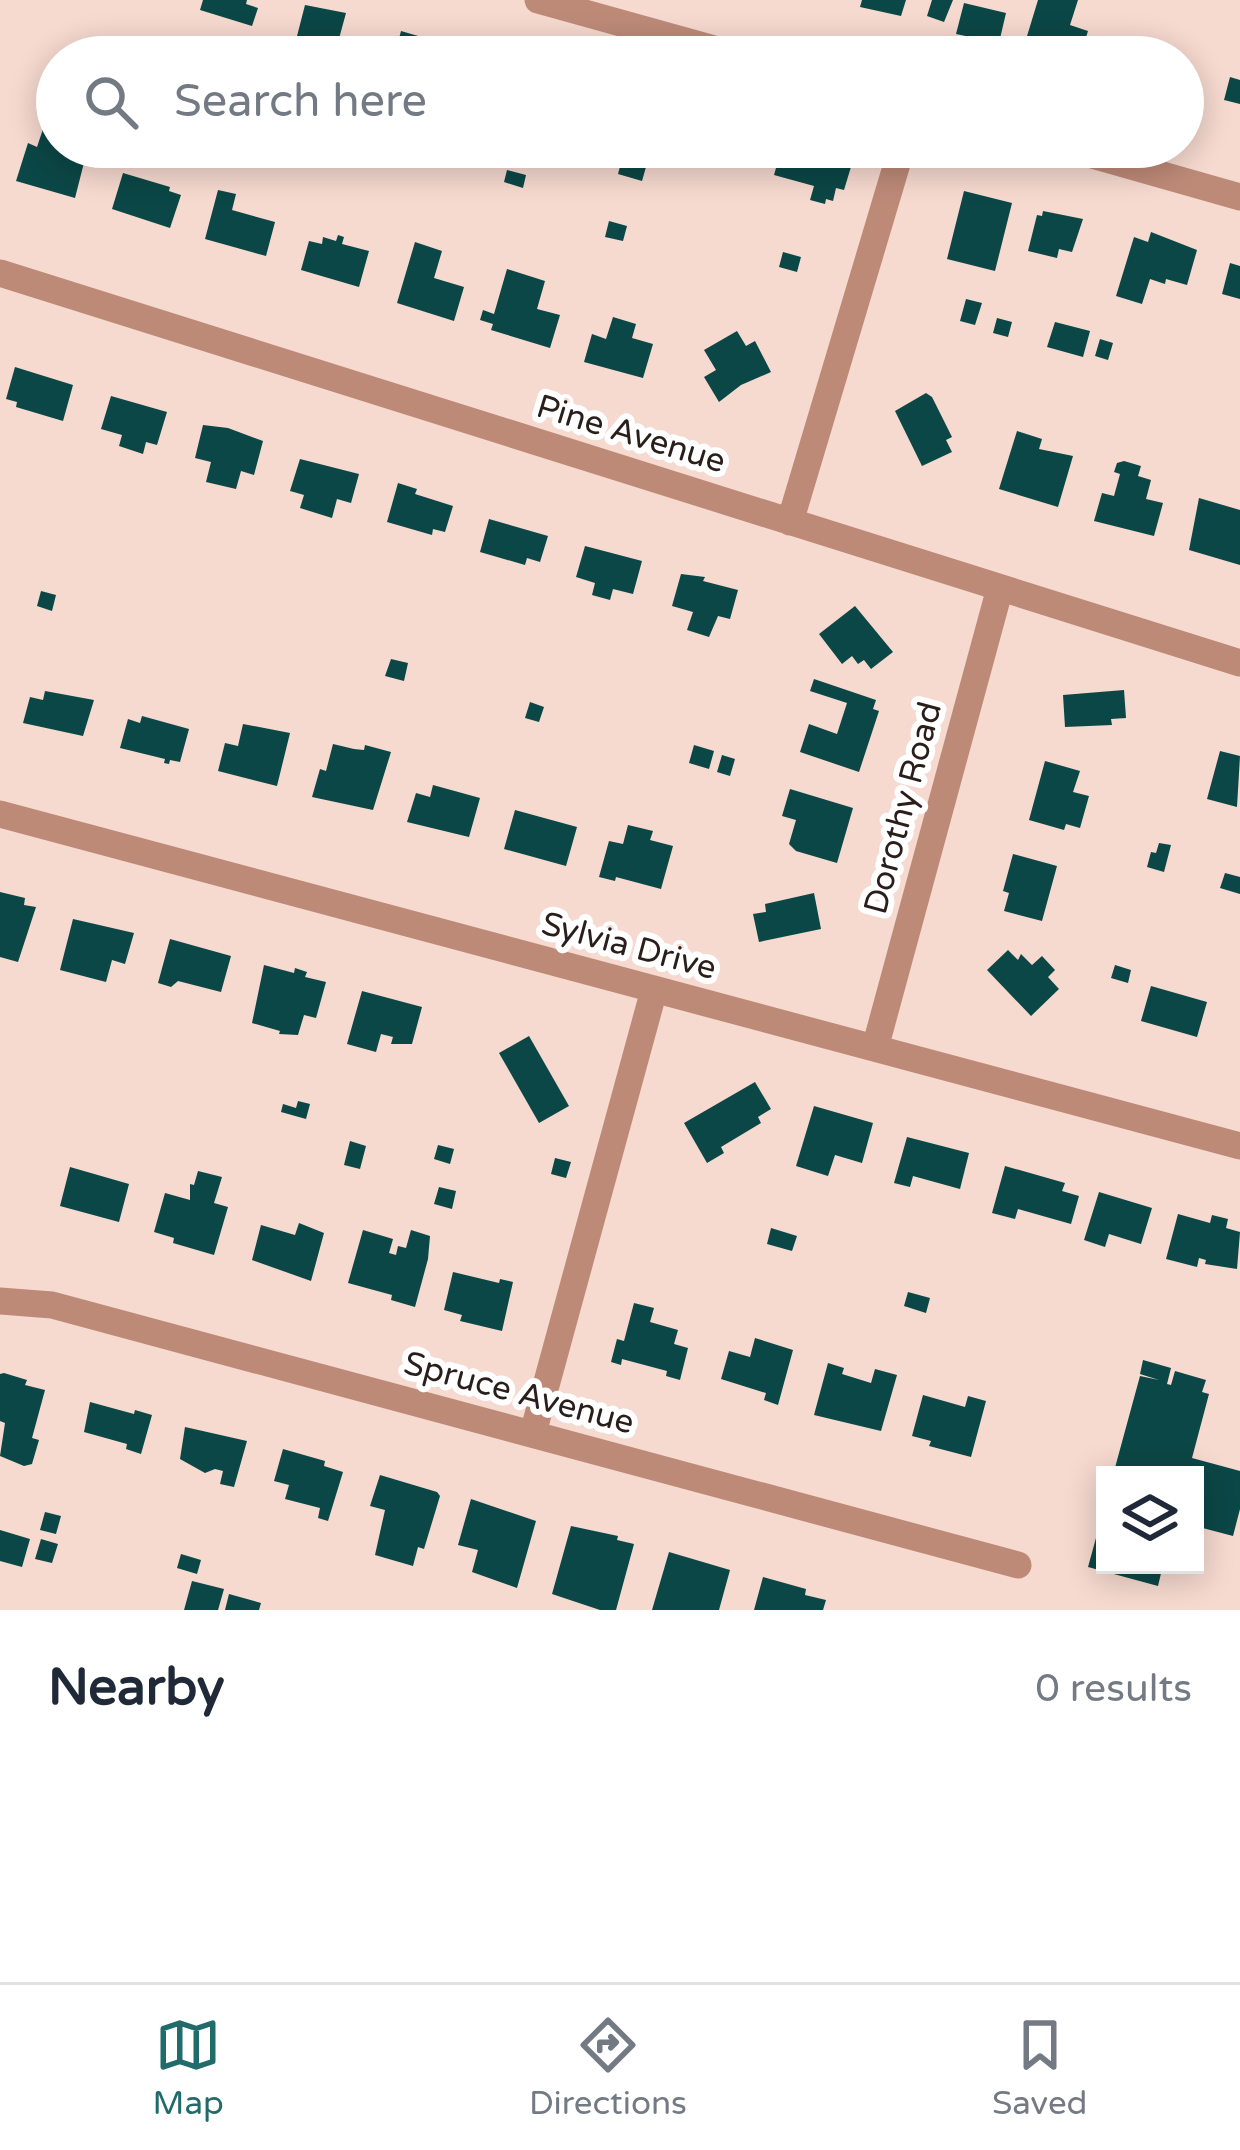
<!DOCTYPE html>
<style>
:root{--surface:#fff;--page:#f6f6f7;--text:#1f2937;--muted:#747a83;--line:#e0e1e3;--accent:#216c6b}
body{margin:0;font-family:"Varela Round",sans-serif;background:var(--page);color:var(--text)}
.controls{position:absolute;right:36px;bottom:36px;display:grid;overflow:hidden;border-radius:0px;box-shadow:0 6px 30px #0003}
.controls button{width:108px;height:108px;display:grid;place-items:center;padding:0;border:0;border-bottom:3px solid var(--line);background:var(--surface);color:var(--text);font:60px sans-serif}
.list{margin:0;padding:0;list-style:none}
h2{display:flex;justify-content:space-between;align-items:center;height:156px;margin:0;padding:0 48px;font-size:51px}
h2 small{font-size:39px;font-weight:400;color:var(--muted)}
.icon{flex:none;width:66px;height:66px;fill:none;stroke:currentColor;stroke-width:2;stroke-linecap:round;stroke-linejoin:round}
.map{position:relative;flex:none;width:1240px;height:1610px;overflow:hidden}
.search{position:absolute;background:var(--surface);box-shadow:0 6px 30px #0003;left:36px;right:36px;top:36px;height:132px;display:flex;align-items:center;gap:30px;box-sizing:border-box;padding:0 42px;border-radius:66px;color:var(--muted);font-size:45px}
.sheet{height:372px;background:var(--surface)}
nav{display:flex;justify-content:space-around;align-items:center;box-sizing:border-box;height:168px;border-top:3px solid var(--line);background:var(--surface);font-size:33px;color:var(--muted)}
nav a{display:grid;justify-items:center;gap:6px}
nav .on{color:var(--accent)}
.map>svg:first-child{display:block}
.building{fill:#0b4746}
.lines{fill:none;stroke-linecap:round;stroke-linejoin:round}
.street{stroke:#be8a78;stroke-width:27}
.labels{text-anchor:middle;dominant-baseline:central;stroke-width:12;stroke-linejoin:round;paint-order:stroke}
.street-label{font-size:33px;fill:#291e1a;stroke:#fff}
</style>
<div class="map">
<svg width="1240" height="1610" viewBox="0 0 1240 1610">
<rect width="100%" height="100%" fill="#f6d9cf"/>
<path class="building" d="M203,0H247L246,4L258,8L252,26L200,10Z
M862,0H906L901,16L860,7Z
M932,0H953L944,22L927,16Z
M1038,0H1078L1070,25L1088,31L1080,57H1048L1049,54L1024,46Z
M964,3L1006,13L999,43L956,34Z
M305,5L346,13L334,57H312L316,45L296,40Z
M401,31L442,43L438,57H394Z
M1230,77L1240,80V104L1224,100Z
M44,126L57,130V147H88L75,198L16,181L28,143L37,147Z
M625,147L650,153L642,181L618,174Z
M782,147H820L854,157L844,190L836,188L833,201L826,199L825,204L810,200L814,186L774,175Z
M507,170L526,175L523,188L504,182Z
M123,173L170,187L169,191L181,195L170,228L112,209Z
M218,190L236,194L232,210L275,222L266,256L205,239Z
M964,191L1012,203L995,271L947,259Z
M1043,211L1083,219L1072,252L1059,249L1057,258L1028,251L1037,215L1042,216Z
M609,221L627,226L623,241L605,237Z
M1151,232L1197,250L1187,285L1166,279L1165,284L1150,279L1142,304L1116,296L1134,237L1148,242Z
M338,235L344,237L342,244L369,251L359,287L301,270L309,241L322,244L323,237L336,241Z
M415,242L442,251L434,278L464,287L454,321L397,303Z
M783,252L801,257L797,272L779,267Z
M1230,263L1240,266V299L1222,294Z
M507,269L545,281L537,309L560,315L550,348L491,330L493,324L480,320L483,310L494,314Z
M966,299L982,303L975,325L960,321Z
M613,317L636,324L632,338L653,344L643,378L584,362L592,334L606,339Z
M997,318L1012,322L1008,337L993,333Z
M1055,322L1090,331L1083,357L1047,347Z
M737,331L746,346L755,341L771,372L741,385L719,402L704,377L716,370L704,350Z
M1100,339L1113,343L1108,360L1095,356Z
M15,367L73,385L63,421L16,407L17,402L6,399Z
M926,393L932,397L952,437L946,440L952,452L922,466L895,411Z
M111,396L167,412L157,445L146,442L143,454L119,446L122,435L101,429Z
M203,425L228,428L263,441L254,475L241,471L236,489L206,482L211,462L195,458Z
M1017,431L1042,439L1039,449L1073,456L1058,507L999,489Z
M300,459L359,474L351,503L337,499L332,518L300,508L304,495L290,491Z
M1124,461L1141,466L1138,476L1151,480L1146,499L1163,503L1154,536L1094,521L1102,493L1114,496L1120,474L1114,472L1117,463Z
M398,483L417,489L415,494L453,506L445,532L433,529L432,535L387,522Z
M1199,498L1240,510V565L1189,550Z
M489,519L548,536L540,562L527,558L525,565L480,552Z
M585,546L642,561L633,594L613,589L610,600L592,595L595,583L576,577Z
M681,574L705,577L703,581L738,590L730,619L718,616L709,637L687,630L693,612L672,606Z
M41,591L56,595L52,611L37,606Z
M855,606L893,652L871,669L864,660L858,664L852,656L842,664L819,634Z
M391,659L408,663L404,681L385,676Z
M814,679L876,700L873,709L879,711L859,772L800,752L809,724L837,734L847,703L810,691Z
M1124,690L1126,718L1111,719L1112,725L1065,727L1063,695Z
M45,691L94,700L83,736L23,723L30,697L43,700Z
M530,702L544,707L539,722L525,718Z
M142,716L189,729L180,762L170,760L169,764L164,763L165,759L120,748L128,719L140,723Z
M243,724L290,733L277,786L218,771L225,743L238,746Z
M333,744L354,749L364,750L365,745L391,752L373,810L312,797L320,769L326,771Z
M694,745L714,751L709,769L689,763Z
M1220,751L1240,756L1237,807L1207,799Z
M722,755L735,759L730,776L717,772Z
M1045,761L1080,771L1073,792L1089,796L1080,828L1066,824L1064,830L1029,820Z
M433,785L480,798L469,837L407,822L416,793L430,797Z
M790,789L853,808L837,863L796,851L789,844L796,820L782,816Z
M515,810L577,827L566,866L504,849Z
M628,825L653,831L650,840L673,846L661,889L616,877L615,881L599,877L609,841L623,844Z
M1159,843L1171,845L1164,872L1147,867L1151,852L1156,853Z
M1013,854L1057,866L1042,921L1004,911L1009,893L1003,891Z
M1225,873L1240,877V894L1220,888Z
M0,892L25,898L24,905L36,907L18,962L0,957Z
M814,893L821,929L759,942L753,914L766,912L765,904Z
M73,919L134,933L125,964L112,960L106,982L60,970Z
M170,939L231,956L221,992L178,981L171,987L158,983Z
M1008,950L1018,960L1021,954L1032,965L1042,956L1055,970L1048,977L1059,989L1031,1016L987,970Z
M264,965L294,973L295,968L307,972L305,977L326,982L316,1018L304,1015L298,1035L279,1034L280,1031L252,1023Z
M1115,965L1131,970L1128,983L1111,978Z
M1151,986L1207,1002L1197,1037L1141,1021Z
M362,991L422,1007L412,1044H391L393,1037L381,1034L376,1052L347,1044Z
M529,1036L569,1106L539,1123L499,1053Z
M755,1082L771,1109L758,1117L761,1123L721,1147L724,1153L707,1163L684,1123Z
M298,1101L310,1104L306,1119L281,1112L283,1104L296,1108Z
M814,1106L873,1123L862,1163L835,1155L828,1176L796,1166Z
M907,1137L969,1153L960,1189L913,1176L910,1187L894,1183Z
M350,1141L366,1146L360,1169L344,1165Z
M438,1145L454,1149L450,1164L434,1159Z
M555,1158L571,1162L566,1178L551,1174Z
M1005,1166L1065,1183L1062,1191L1079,1196L1071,1224L1018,1209L1015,1219L992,1213Z
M70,1167L129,1184L119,1222L60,1206Z
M198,1171L222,1177L214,1203L228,1207L214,1255L173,1243L174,1238L154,1232L165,1193L190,1200V1184L194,1185Z
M439,1187L456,1191L452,1209L434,1204Z
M1099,1192L1152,1208L1141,1244L1109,1234L1105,1247L1084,1240Z
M1178,1214L1210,1223L1212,1215L1228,1219L1226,1228L1240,1232L1237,1269L1205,1264L1206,1260L1199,1258L1197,1267L1166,1259Z
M299,1223L324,1233L311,1281L252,1260L261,1225L295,1235Z
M771,1228L797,1236L792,1251L767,1244Z
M363,1230L393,1239L389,1253L396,1255L398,1246L406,1248L411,1230L430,1236L428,1259L415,1307L391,1300L392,1295L348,1283Z
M453,1272L499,1283L500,1279L513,1282L502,1331L460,1321L462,1315L444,1310Z
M908,1292L930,1298L926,1313L904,1306Z
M634,1303L654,1308L650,1322L678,1330L674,1344L688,1348L680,1380L666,1376L667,1371L622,1359L621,1365L611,1362L617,1339L624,1341Z
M755,1338L793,1350L778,1405L764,1400L766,1393L721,1379L729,1351L750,1357Z
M1143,1360L1171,1368L1167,1384L1171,1385L1175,1371L1206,1380L1202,1392L1209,1394L1192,1458L1240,1471V1509L1233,1536L1195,1526V1475H1113L1140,1376L1159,1380L1140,1374Z
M828,1363L844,1368L842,1374L871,1383L875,1369L897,1375L881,1431L814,1415Z
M4,1373L27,1380L25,1385L45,1390L32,1438L39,1440L32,1464L24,1466L0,1456L5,1423L0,1421V1374Z
M923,1395L965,1407L968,1396L986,1401L971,1457L929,1446L931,1441L912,1436Z
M90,1402L134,1414L135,1410L152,1415L141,1454L126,1449L127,1444L84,1432Z
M185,1427L247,1441L234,1487L220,1484L223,1471L215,1469L205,1473L180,1459Z
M283,1449L325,1461L324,1466L343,1472L328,1521L318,1518L320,1508L285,1499L289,1485L274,1481Z
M380,1475L437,1492L440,1496L424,1549L418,1547L413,1566L375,1555L385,1510L370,1506Z
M471,1499L536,1521L517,1588L472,1572L478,1550L458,1545Z
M1104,1509L1105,1565H1163L1158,1586L1088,1567Z
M45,1512L61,1516L56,1534L40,1530Z
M571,1526L618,1536L617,1540L634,1544L616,1610H600L552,1594Z
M0,1530L30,1539L22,1567L0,1561Z
M41,1539L58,1544L52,1563L35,1559Z
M669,1552L730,1570L719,1610H652Z
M181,1554L201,1560L197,1574L177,1568Z
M763,1577L806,1589L805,1595L826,1600L823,1610H754Z
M192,1581L224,1589L218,1610H184Z
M229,1594L261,1603L259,1610H225Z"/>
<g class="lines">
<path class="street" d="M538,0L743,57
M1064,147L1240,197
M0,273L1240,663
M790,522L902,147
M0,814L1240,1146
M875,1048L1000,588
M0,1301L52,1305L1018,1565
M533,1433L654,990"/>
</g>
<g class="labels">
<g class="street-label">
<text transform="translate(631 434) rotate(17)">Pine Avenue</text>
<text transform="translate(903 808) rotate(-75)">Dorothy Road</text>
<text transform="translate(629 946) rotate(15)">Sylvia Drive</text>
<text transform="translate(519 1393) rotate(15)">Spruce Avenue</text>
</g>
</g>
</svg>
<div class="controls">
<button><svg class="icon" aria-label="layers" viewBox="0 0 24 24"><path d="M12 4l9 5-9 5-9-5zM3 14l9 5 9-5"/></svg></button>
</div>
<div class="search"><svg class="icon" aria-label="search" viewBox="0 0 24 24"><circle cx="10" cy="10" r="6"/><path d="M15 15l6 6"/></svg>Search here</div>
</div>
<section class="sheet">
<h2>Nearby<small>0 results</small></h2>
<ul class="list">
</ul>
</section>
<nav>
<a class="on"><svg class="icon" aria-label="map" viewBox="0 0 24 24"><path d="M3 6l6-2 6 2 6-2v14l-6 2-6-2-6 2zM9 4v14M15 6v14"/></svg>Map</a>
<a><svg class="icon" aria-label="directions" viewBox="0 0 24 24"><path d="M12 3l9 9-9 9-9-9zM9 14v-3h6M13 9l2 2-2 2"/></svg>Directions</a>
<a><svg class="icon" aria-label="saved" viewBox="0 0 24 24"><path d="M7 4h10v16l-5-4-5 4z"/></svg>Saved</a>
</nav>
